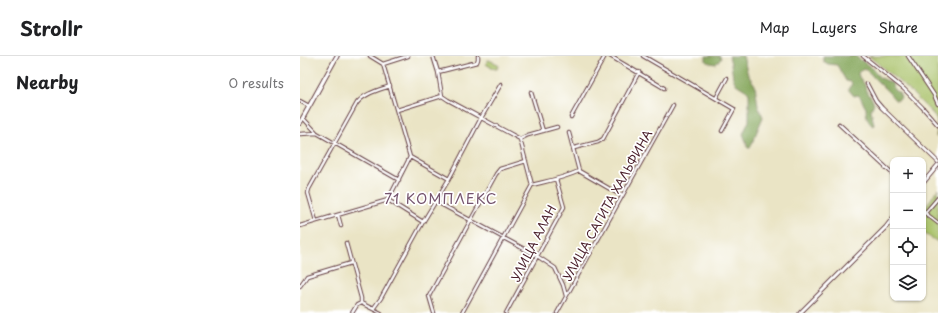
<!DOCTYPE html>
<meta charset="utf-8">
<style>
:root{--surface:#fff;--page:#f2f2f2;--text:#202124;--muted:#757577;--line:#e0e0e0}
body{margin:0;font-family:"Playpen Sans",sans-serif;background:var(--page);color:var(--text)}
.controls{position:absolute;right:12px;bottom:12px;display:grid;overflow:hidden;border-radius:8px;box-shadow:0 1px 3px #0004}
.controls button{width:36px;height:36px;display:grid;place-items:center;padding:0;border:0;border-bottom:1px solid var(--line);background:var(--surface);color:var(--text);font:20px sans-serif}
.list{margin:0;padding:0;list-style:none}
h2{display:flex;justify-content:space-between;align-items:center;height:52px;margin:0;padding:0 16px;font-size:17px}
h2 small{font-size:13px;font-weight:400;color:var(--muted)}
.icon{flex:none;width:22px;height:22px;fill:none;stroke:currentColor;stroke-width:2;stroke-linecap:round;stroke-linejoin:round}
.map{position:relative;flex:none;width:638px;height:257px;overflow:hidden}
header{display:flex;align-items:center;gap:24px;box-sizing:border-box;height:56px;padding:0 20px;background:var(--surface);border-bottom:1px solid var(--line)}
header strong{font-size:19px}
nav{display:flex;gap:22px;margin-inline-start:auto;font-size:14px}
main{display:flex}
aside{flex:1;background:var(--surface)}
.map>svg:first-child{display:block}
.green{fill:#a6bf64;stroke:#786f48}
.forest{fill:#84a65a;stroke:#676242}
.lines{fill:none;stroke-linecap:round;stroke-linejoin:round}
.minor-casing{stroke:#623d42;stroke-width:4.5}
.tertiary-casing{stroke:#623d42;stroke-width:5}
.secondary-casing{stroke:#623d42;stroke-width:5.5}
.minor{stroke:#fff;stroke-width:2.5}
.tertiary{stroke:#fff;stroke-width:3}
.secondary{stroke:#fff;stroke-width:3.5}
.labels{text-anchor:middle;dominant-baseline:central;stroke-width:3.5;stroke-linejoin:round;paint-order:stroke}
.street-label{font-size:12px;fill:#4a1f2b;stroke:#fff}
.quarter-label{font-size:14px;letter-spacing:1px;fill:#75546e;stroke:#fff}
</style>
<header>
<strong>Strollr</strong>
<nav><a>Map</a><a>Layers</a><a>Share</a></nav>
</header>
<main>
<aside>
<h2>Nearby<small>0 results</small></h2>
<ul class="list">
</ul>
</aside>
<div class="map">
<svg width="638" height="257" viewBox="0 0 638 257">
<rect width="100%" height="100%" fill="#fff"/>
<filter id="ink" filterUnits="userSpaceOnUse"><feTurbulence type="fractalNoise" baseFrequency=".025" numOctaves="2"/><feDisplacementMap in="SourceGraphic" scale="8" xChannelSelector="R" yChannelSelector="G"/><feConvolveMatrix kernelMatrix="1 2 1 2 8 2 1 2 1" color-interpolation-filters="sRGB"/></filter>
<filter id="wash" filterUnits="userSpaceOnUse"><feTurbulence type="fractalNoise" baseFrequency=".012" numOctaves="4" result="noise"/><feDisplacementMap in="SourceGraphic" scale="16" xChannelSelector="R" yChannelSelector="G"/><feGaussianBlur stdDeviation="0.9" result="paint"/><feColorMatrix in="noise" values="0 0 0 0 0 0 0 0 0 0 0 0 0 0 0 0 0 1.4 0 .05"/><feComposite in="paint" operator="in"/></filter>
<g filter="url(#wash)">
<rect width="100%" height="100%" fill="#eae4c5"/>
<path class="green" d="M569,0H638V80L636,81L637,71V65L633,58L610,35Z
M188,4H189L198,8L199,9L197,13H195L187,9L186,8Z
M638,133V186L623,177V154Z"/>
<path class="forest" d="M406,0H420L421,3L416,8L410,7L406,5Z
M429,0H443L448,19L455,29L458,50L463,61L450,92H448L447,91V88L443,78L449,65V38L447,35L436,28L433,22L431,8Z
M523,0H555L572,12L579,21L592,27L594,34L599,37L601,42L599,44H595C589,36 583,31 576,24C572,20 570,16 564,13L560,15L558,17L559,21L565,29L566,34L571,41L574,47L571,54L574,69L573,70C567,66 566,58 566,52C562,47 563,43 558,39L554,40L548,33L552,28L551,26L546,25L537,9L528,8L523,5Z"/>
</g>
<g filter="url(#ink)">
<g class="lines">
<defs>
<path id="minor" d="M70,0L83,8
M310,0L364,32
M343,0L434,53L422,75
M563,0L604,33L622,51L638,69
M608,0L634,39L638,48
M83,8L110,101
M83,8L108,0
M138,16L177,6L178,3V0
M567,28L576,45L582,52L638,106
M231,36L243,75
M142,40L148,44L220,83
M416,42L427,22
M0,45L9,50
M97,54L142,40L138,16L133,0
M271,61L305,0
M3,62L16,76
M539,68L593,118
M269,77L279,115
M0,78L17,77L99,124
M220,83L228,79L257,71
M274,92L298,86L303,83L339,16
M110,101L149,123
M279,115L322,140
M232,129C248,125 264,122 279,115
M638,142L625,157L638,167
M88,144L110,101
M88,144L123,166
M135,145L237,200L255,212L263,229L266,240
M38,159L41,170
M16,165L8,137L9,133L57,47C65,37 79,34 90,30
M0,170L88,144
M46,187L61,242V247
M0,230L7,220L51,207
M61,247L81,257
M73,253L81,242L123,166L149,123L181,62L201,28
M52,257L57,249L61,247
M134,257L129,240L196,118L200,113L226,105
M162,257L232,129L220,83
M206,257L264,151L256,123
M257,257L373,49"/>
<path id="tertiary" d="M623,127L638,109
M500,257L586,171L593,162"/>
<path id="secondary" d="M0,67L37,0"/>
</defs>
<use href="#minor" class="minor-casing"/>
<use href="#tertiary" class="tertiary-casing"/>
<use href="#secondary" class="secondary-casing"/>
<use href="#minor" class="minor"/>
<use href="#tertiary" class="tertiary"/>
<use href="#secondary" class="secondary"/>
</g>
</g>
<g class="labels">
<g class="street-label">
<text transform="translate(307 149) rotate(-61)">УЛИЦА САГИТА ХАЛЬФИНА</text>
<text transform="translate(233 187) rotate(-63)">УЛИЦА АЛАН</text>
</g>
<g class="quarter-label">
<text x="141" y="142">71 КОМПЛЕКС</text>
</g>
</g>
</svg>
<div class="controls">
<button>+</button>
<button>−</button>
<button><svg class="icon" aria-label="locate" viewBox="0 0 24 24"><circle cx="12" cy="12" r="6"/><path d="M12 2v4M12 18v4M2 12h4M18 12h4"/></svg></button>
<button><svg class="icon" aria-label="layers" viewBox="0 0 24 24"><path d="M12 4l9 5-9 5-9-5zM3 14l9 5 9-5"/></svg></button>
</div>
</div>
</main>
